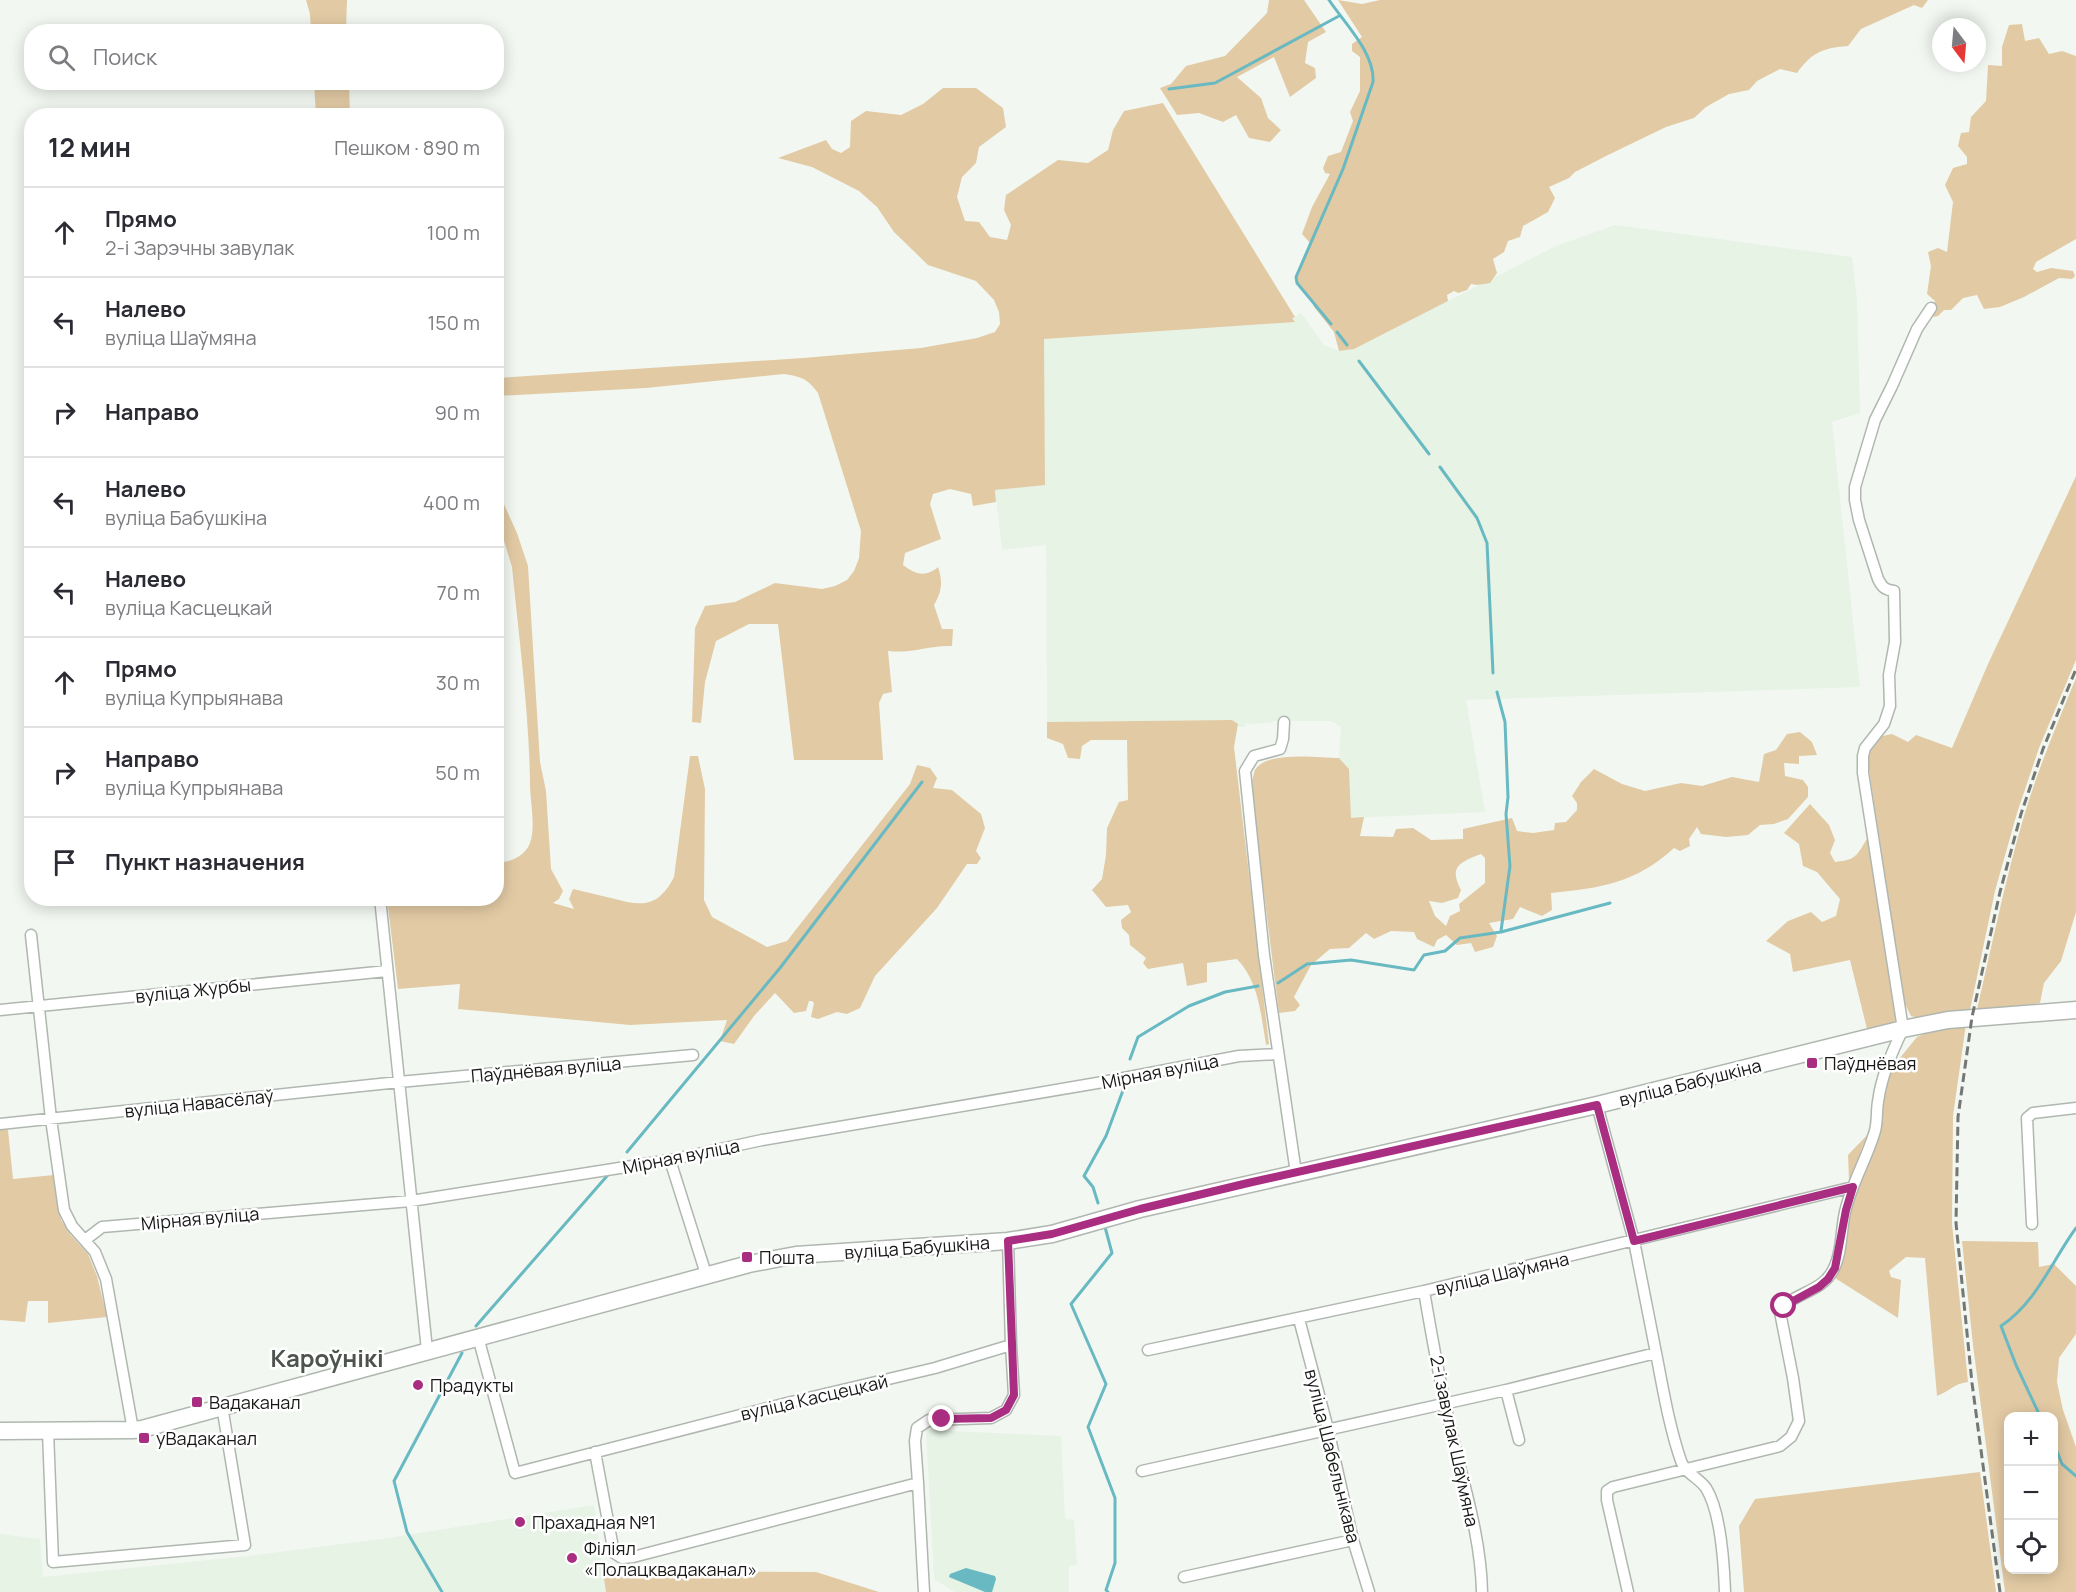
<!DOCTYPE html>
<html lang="ru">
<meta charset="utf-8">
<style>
:root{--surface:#fff;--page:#f7f7f7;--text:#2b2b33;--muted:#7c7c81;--line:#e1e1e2}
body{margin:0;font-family:Manrope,sans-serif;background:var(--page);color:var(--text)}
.controls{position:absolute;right:18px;bottom:18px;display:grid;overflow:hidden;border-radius:12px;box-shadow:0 3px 15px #0003}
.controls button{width:54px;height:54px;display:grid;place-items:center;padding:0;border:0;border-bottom:2px solid var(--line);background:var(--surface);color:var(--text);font:30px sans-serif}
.compass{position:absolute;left:1932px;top:18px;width:54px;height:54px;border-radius:50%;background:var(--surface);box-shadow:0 3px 15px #0003;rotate:164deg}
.stop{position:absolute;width:18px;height:18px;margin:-14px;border:4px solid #a92e81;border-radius:50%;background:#fff}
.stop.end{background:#a92e81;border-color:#fff;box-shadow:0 2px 6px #0008}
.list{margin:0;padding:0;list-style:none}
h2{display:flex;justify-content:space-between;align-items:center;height:78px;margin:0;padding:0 24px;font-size:26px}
h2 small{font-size:20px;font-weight:400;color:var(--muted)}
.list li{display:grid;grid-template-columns:39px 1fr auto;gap:18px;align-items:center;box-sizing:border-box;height:90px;padding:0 24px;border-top:2px solid var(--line)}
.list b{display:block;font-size:22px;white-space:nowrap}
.list p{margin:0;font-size:20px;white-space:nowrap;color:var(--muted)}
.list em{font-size:20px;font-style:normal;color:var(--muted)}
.icon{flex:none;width:33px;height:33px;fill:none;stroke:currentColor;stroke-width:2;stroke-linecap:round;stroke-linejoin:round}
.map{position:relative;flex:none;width:2076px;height:1592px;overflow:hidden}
.search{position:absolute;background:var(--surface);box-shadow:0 3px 15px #0003;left:24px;top:24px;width:480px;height:66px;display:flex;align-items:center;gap:15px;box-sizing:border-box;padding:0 21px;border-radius:24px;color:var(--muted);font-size:22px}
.panel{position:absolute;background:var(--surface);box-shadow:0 3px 15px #0003;left:24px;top:108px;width:480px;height:798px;border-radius:24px}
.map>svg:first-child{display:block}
.built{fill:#e6f3e5}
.green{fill:#e2caa4;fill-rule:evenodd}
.water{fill:#69b9c2}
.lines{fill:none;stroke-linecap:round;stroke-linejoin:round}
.stream{stroke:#69b9c2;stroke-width:3}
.street-casing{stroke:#b0b7b0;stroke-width:13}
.secondary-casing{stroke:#b0b7b0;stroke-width:19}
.street{stroke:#fff;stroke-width:10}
.secondary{stroke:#fff;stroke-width:16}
.rail{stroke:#747773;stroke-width:3;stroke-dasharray:9 4.5;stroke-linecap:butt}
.route{stroke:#a92e81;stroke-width:8}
.poi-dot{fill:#a92e81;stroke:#fff;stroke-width:2}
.labels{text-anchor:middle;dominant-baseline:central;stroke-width:5;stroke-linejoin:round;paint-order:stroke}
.street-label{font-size:18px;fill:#171916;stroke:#fff}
.poi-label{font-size:18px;fill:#171916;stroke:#fff;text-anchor:start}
.district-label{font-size:24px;font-weight:bold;fill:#4d534d;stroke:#fff}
</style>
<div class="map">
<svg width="2076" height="1592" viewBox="0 0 2076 1592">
<rect width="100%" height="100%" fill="#f2f8f1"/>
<path class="built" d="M1615,225L1852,257L1857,299L1860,413L1832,422L1860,687L1466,700L1485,812L1351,818L1349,769L1339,758L1341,727L1331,721H1272L1271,723L1246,724L1245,727H1238V724L1231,720L1047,722L1046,545L1002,550L995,490L1045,484L1044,339L1294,322L1292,318L1301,313L1324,345L1339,351L1354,349L1556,246Z
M926,1430L1061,1436L1065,1518L1074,1520L1077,1565L1069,1566V1592H955L934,1579Z
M594,1505L606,1592H0V1534L40,1539L43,1577L248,1556L388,1538Z"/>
<path class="green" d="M306,0H347L346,31H311L310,14Z
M1269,0H1304L1326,32L1308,42L1305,63L1315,68L1316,78L1290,97L1274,57L1237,77L1261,98L1268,118L1281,130L1270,142L1249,138L1236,115L1223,122L1199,113L1177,115L1160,88L1171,84L1186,66L1225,56L1267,13Z
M1338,0L1362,4L1380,0H1928L1922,8L1914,5L1861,29L1848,46C1823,48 1812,52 1797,73L1780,69L1757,81L1749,90L1729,94L1706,107L1694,118L1666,127L1608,155L1575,172L1569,178L1549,187L1555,198L1548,212L1523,226L1520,237L1508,241L1504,252L1493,259L1497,273L1490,283L1477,285L1471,284L1467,290L1458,293L1454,291L1447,295L1448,301L1354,349L1339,351L1334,332L1314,307L1312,300L1297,283L1296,277L1310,243L1302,234L1312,207L1330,174L1325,173L1323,168L1328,156L1341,152L1353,121L1350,112L1360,91V57L1352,51V44L1362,37Z
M2022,24L2025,41L2039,38L2049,54L2062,51L2076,56V239L2036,262L2033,269L2037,272L2051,268L2073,271L2075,276L2072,279L2059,278L2024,297L2000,307L1984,309L1977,295L1963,298L1951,310H1944L1938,316L1933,317L1931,314L1935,301L1927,294L1931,266L1928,252L1938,248L1947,252L1953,202L1945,185L1953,168L1967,164V157L1958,146L1961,133L1969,132L1971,117L1986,101L1988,65L2002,66V47L2009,25Z
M314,83H349L350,115H316Z
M943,88H976L1003,108L1006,127L979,147L976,163L962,177L957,197L965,221L979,222L990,237L1007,240L1011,225L1004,210L1006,195L1058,160L1088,163L1108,150L1113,130L1124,111L1163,103L1295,317L1292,318L1295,322L1044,339L1045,485L995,490L996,502L973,506L971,494L950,489L933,494L930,504L941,539L905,553L903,565C915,574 925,578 938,567C943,582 942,591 934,605L942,629H953L952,646C929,645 912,654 888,651L892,692L883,694L879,703L883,760H794L778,624H749L716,641L705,682L701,723L692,722L695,628L705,606L735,602L775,583L822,589L835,586L847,580L854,571L859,558L861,531L818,393C807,378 802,377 784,374L646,388L497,396V378L803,358L921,348L977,338L995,332L1000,324L999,312L994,300L976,281L928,265L894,232L877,207L859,191L812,167L778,158L826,140L832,149L841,153L850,147L851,121L866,111L901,115L923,104Z
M2076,476V660L2039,748L2017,813L1995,891L1970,1010L1918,1018L1911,1016L1904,1002L1867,756L1882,736L1892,734L1908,742L1916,735L1952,748L1988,664Z
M497,489L517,533L528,566L540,762L546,791L551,869L563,891L559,899L553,903L574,909L569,899L573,889C587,892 601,896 615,899C644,907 659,906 674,877L690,756H698L705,789L704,900L712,917L767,947L787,941L910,784L917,765L930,768L937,778L933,788L952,790L981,814L985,828L976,851L981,858L977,864H967L937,908L875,976L860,1008L847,1014L837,1012L818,1019L811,1017L814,1003L812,1001H809L806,1011L794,1013L775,993L754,1016L734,1044L720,1041L727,1020L630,1025L458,1009L460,984L398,989L387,899L496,898L497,862C510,863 525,856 530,843C536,825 530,802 530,783C529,711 519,639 512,567L504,541L497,528Z
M2076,678V912L2061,961L2044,983L2040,1003L2017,1007L1977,1009C1992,945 2005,880 2024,816C2038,769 2057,724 2076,678Z
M1232,720L1238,724L1234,747L1269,1044L1266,1045C1261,1015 1259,982 1237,959L1207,963V982L1187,986L1183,963L1148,969L1143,963L1146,958L1130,945L1129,935L1122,928L1121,920L1131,912L1128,905L1106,907L1092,890L1102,879L1106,855L1107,828L1119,802L1128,800L1127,740H1091L1082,746L1080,759L1068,758L1063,744L1047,738V722Z
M1800,732L1812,742L1817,755L1799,756V764L1784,763L1785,776L1803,780L1808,787V797L1788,819L1774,824L1760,825L1748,835L1726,837L1701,834L1697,827L1689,839L1690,846L1680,851L1674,848C1636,883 1601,888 1551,893L1552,910L1542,916L1520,907L1513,919L1489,923L1497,936L1493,947L1475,952L1471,943L1457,945L1446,935L1437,940L1434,947L1417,939L1414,932L1391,931L1374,939L1366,933L1349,948L1330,949L1311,965L1294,997L1300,1005L1295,1011L1279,1013L1251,789C1252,783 1253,775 1255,770C1267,750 1319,758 1339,758L1349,769L1351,818L1364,817L1360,836L1393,837L1396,829L1413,828L1431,840L1463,839V829L1512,818L1517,831L1533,833L1554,830L1555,823L1566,822L1577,810V803L1572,796L1581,782L1594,769L1622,784L1645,791L1681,783L1702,786L1732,777L1759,782L1764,754L1776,750L1787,734ZM1481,854L1485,858V883L1459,904L1460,911L1450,916L1446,926L1435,916L1429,901L1442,903L1458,898L1461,890C1448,866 1461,862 1481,854Z
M1810,804L1829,825L1835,840L1830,853L1835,862C1857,860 1857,855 1868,837L1896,1011L1895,1020L1893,1024L1867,1029L1850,960L1793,972L1790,954L1766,941L1788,921L1811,912L1822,922L1836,916L1840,899L1817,872L1803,866L1799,844L1784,833Z
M1966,1024L1953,1116L1952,1224L1968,1382C1953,1384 1950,1391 1937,1396L1925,1258L1906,1257L1889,1271L1891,1277L1901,1280L1898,1318L1835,1278L1840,1269L1848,1211L1890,1070L1917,1037L1931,1031Z
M0,1130H8L13,1179L54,1175L61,1220L70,1234L88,1254L97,1276L107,1317L48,1323V1301H28L25,1322L0,1320Z
M1872,1130L1862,1147L1853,1178L1849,1180L1848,1155Z
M1962,1241L2038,1242L2039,1267L2054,1264L2076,1286V1334L2059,1358L2057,1382L2063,1410L2076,1447V1592H2005L1973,1345ZM2008,1416H2054V1570H2008Z
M1980,1472L1996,1592H1744L1739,1526L1755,1499Z
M622,1571L816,1572L879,1592H606L603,1572Z"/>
<path class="water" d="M966,1568L995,1576L996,1579L992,1592H985L949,1577L950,1574Z"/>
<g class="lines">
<path class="stream" d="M1329,0C1345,24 1375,53 1373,82L1343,169L1296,277L1297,283L1331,324
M1169,89L1215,83L1339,16
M1337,332L1347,345
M1359,361L1429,454
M1440,467L1477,518L1487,543L1493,673
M1497,692L1505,722L1508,797L1506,814L1510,866L1501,931
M1278,983L1307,964L1351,960L1414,970L1424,955L1445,951L1460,938L1501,932L1610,903
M1130,1059L1138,1037L1189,1006L1225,992L1258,986
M627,1152L780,968L922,782
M1098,1203L1093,1187L1084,1176L1106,1136L1125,1085
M1105,1227L1112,1253L1071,1304L1106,1384L1088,1427L1115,1498V1563L1106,1590L1108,1592
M476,1326L607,1176
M2040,1416L2016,1365L2001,1326C2036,1303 2052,1261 2076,1228
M2054,1444L2062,1464L2076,1476
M442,1592L407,1532L394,1481L462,1353"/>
<defs>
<path id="street" d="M1284,722L1283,739L1280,749L1254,756L1245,771L1264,955L1296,1173
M380,898L427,1350
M31,935L51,1119L64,1210L72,1226L95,1252L106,1279L133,1430
M0,1010L387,971
M0,1124L399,1082L693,1055
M670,1160L706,1274
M2032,1224L2027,1118L2033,1113L2076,1108
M85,1240L102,1227L411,1201L670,1160L762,1140L1103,1082L1239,1056L1278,1054
M1424,1291C1432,1338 1440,1384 1451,1430C1463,1483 1481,1537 1482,1592
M1299,1319L1328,1429L1353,1540L1369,1592
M478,1337L515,1473L787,1403L935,1368L1011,1345L1008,1241
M1148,1350L1424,1291L1853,1187
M1656,1353C1663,1389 1669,1426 1681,1461C1685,1473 1699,1478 1706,1488C1721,1512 1724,1564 1725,1592
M1506,1390L1519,1440
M48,1431L53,1562L245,1545L222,1406
M595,1452L614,1553L622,1558L633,1557L918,1483L915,1441L917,1428L929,1420L991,1418L1006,1410L1014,1395L1011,1345
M1142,1471L1506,1390L1656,1353L1634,1241L1597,1105
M918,1483L924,1592
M1184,1577L1353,1540
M1628,1592L1607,1500V1491L1613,1487L1780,1446L1791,1437L1799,1421L1793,1378L1780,1312C1790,1293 1822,1293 1833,1270C1842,1254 1841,1230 1845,1212C1851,1185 1866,1160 1874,1134C1878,1124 1876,1113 1878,1102C1881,1077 1892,1052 1903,1029L1863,773V756L1865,748L1884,724L1890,706L1889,675L1895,642L1894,591C1885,590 1882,587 1878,579L1859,520L1855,500V487L1875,420L1892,386L1917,329L1931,308"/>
<path id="secondary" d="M0,1431L133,1430L142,1429L749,1264L796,1255L1008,1241L1052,1234L1140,1209L1597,1105L1903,1029L1948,1020L2076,1010"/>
</defs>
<use href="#street" class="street-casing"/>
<use href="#secondary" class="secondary-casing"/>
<use href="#street" class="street"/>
<use href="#secondary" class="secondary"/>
<path class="rail" d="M2000,1592L1972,1383L1956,1223L1958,1117L1972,1017L2000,892L2021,814L2043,749L2076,669"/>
</g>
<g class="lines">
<path class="route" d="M942,1419L991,1418L1006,1410L1014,1395L1008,1241L1052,1234L1140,1209L1248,1183L1597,1105L1634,1241L1853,1187L1846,1210L1835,1268L1828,1279L1819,1287L1784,1306"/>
</g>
<g class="poi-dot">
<rect x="1806" y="1057" width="12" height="12" rx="3"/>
<rect x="741" y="1251" width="12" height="12" rx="3"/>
<circle cx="418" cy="1385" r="6"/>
<rect x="191" y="1396" width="12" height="12" rx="3"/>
<rect x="138" y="1432" width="12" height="12" rx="3"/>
<circle cx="520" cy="1522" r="6"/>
<circle cx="572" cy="1558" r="6"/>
</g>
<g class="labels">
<g class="street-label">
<text transform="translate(193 990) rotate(-6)">вуліца Журбы</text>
<text transform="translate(546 1069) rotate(-5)">Паўднёвая вуліца</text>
<text transform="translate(1160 1071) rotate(-11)">Мірная вуліца</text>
<text transform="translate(1690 1082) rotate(-14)">вуліца Бабушкіна</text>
<text transform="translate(199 1103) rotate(-6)">вуліца Навасёлаў</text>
<text transform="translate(681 1156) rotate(-11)">Мірная вуліца</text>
<text transform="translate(200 1218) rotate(-5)">Мірная вуліца</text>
<text transform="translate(917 1247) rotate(-4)">вуліца Бабушкіна</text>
<text transform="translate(1502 1273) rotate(-13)">вуліца Шаўмяна</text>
<text transform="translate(814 1397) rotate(-13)">вуліца Касцецкай</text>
<text transform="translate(1455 1441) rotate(78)">2-і завулак Шаўмяна</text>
<text transform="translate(1333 1456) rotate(76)">вуліца Шабельнікава</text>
</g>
<g class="poi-label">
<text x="1824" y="1063">Паўднёвая</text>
<text x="759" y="1257">Пошта</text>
<text x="430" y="1385">Прадукты</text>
<text x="209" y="1402">Вадаканал</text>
<text x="156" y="1438">уВадаканал</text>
<text x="532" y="1522">Прахадная №1</text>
<text x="584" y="1548">Філіял<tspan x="584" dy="21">«Полацквадаканал»</tspan></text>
</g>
<g class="district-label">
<text x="327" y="1357">Кароўнікі</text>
</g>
</g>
</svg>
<div class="controls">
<button>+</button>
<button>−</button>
<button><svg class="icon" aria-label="locate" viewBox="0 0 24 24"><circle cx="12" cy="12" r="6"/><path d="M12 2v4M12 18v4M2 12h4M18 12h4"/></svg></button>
</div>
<svg class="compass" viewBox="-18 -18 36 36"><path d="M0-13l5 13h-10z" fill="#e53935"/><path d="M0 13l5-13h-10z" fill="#7c7c81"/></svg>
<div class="stop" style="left:1784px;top:1306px"></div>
<div class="stop end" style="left:942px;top:1419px"></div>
<div class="search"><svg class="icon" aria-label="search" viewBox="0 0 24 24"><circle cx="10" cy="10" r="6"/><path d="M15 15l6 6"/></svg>Поиск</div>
<section class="panel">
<h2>12 мин<small>Пешком · 890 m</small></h2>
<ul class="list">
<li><svg class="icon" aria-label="ahead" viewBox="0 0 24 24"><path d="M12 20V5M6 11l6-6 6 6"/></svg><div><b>Прямо</b><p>2-і Зарэчны завулак</p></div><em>100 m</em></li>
<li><svg class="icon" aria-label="left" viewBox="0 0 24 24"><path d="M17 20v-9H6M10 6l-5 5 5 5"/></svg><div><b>Налево</b><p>вуліца Шаўмяна</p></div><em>150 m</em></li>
<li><svg class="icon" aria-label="right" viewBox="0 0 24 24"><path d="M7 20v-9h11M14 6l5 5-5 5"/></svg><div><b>Направо</b></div><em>90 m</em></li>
<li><svg class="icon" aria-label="left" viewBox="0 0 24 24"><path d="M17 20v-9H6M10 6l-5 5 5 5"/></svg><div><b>Налево</b><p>вуліца Бабушкіна</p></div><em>400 m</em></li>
<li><svg class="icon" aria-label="left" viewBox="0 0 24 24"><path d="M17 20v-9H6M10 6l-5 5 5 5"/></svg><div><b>Налево</b><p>вуліца Касцецкай</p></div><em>70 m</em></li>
<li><svg class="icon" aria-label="ahead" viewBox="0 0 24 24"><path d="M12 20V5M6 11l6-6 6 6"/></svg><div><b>Прямо</b><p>вуліца Купрыянава</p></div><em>30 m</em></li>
<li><svg class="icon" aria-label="right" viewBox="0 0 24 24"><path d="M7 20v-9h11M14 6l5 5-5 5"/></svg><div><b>Направо</b><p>вуліца Купрыянава</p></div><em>50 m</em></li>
<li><svg class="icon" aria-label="arrive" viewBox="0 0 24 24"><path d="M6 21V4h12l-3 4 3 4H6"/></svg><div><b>Пункт назначения</b></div></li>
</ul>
</section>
</div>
